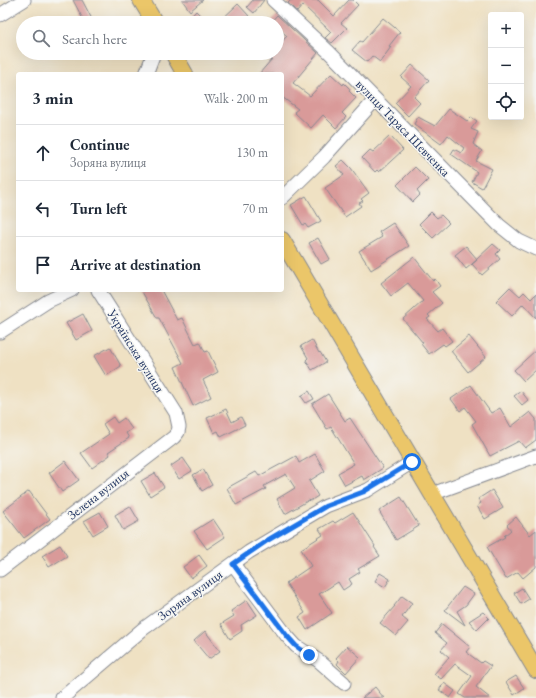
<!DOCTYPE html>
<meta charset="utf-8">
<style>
:root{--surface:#fff;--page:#f6f6f7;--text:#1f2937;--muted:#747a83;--line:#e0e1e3}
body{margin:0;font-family:"EB Garamond",serif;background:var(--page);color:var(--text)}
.controls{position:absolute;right:12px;top:12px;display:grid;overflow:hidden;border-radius:4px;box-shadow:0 4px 16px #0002}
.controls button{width:36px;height:36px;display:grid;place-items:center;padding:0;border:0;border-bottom:1px solid var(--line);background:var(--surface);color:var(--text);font:20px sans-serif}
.stop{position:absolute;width:12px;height:12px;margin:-9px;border:3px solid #1a73e8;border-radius:50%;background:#fff}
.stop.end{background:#1a73e8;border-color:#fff;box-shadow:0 1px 4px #0008}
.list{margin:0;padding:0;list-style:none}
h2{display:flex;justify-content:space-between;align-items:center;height:52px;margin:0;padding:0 16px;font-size:17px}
h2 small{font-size:13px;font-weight:400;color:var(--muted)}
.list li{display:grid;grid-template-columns:26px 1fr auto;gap:12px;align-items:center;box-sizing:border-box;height:56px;padding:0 16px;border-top:1px solid var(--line)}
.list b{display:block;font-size:15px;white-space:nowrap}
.list p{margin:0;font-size:13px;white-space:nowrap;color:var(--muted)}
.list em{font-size:13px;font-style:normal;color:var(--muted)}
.icon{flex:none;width:22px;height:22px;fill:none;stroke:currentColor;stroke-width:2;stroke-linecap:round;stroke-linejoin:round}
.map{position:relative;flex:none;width:536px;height:698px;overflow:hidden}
.search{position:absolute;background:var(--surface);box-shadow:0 4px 16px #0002;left:16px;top:16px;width:268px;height:44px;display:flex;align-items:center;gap:10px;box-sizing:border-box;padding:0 14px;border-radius:22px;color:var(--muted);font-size:15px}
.panel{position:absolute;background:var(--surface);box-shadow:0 4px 16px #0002;left:16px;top:72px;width:268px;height:220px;border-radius:4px}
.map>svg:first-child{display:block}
.building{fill:#d99a99}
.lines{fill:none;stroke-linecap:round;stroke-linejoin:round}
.minor-casing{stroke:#858890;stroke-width:15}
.major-casing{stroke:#858890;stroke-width:18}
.minor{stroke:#fff;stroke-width:13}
.major{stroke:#ebc669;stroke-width:16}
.route{stroke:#1a73e8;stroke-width:5}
.labels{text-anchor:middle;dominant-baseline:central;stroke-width:3;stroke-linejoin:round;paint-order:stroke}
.street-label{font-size:13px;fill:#1b2f5e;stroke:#f6f6f2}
</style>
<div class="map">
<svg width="536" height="698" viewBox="0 0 536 698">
<rect width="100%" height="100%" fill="#f6f6f2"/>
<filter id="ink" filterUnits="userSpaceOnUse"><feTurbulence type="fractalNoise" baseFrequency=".025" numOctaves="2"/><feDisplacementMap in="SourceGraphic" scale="8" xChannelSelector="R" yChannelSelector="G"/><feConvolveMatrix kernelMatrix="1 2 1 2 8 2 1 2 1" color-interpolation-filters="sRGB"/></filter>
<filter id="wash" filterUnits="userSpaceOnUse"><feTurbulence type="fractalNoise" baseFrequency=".012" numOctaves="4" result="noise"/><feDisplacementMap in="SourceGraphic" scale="16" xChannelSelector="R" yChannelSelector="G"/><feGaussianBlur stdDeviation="0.9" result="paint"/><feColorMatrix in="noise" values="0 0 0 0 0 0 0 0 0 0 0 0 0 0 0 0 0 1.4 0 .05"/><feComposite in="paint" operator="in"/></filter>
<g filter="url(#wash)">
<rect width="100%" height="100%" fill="#efe1c3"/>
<g id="blocks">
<path class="building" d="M73,0H82L94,23H85Z
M182,0H203L190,11Z
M253,0H264L254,13L247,7Z
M291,0H318L334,16L349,0H353L358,5L341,23L347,28L332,43L325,38L331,32L303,5L297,12L288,3Z
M238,4L249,16L241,23H218Z
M196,11L208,23H185Z
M277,15L318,53L293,83L310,96L331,74L343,85L344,83L350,89L349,91L356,98L342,113L346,117L336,128L323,115L311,128L294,112L298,109L282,97V74H259L272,59L265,53H277V47L287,36L277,27V23L271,22Z
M383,18L400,32L389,46L391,47L380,62L372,56L367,62L352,50L360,41L362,42Z
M412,65L429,80L414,97L420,103L408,116L395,103L411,86L401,77Z
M449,109L467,121L471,117L477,121L471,129L478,132L473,144L482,151L476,161L492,169L482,188L472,182L477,172L451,154L454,149L461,153L464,148L448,135L441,144L414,124L418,117L435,126Z
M390,136L403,150L379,172L377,170L375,172L362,158L370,150L373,152Z
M343,160L351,168L369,193L361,199L363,201L359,203L361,206L345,217L325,188L344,175L336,166Z
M415,167L428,180L417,191L420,195L413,202L397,185Z
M306,196L321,221L308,228L305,224L303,225L291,205Z
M431,212L437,218L441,215L449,223L433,238L419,224Z
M393,223L409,246L371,270L359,251L382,237L379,232Z
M318,238L330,259L321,264L309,243Z
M493,244L500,250L496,254L500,259L482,275L472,264L477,260L466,269L455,255L466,246L477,259Z
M414,257L433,281L435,279L440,286L432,292L442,303L428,315L430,317L427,319L438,331L442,328L452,341L445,346L443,344L429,354L421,344L423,343L403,319L423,301L408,283L391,296L381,283Z
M510,287L520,296L524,292L531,299L536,294V318L523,304L512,316L496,301Z
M141,290H161L177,320L182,318L195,344L200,342L205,352L208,351L218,372L203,380L211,397L193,406L175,367L183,363L159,318H157Z
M83,314L92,331L76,340L66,323Z
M469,336L486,357L468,372L451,351Z
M312,340L319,353L320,352L326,362L312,370L306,360L308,358L301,346Z
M110,347L121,366L106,376L94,356Z
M536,350V370L524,381L514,370Z
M471,385L491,413L500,408L511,427L530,412L536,419V440L525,448L519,441L490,456L472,424L476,421L465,407L460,411L451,399Z
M309,391L314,399L306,403L301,396Z
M521,391L528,400L522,405L514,396Z
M328,394L345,421L350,418L383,468L364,480L362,476L345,485L338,473L354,464L331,427L327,429L312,404Z
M226,409L232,422L241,417L245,425L221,437L218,431L214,433L207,418Z
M113,417L117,423L124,418L132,429L126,433L129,438L108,452L110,455L92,468L81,453L109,434L103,424Z
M315,454L325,471L309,481L318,496L310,501L309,500L285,514L277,499L295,488L286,474L264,486L266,489L236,505L227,488L256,472L259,476L296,456L299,463Z
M183,458L192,471L179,479L171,466Z
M65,461L79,480L62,492L49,473Z
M203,469L212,485L202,491L193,475Z
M155,473L164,487L150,496L141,481Z
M492,490L503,508L485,519L477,506L481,503L478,499Z
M29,491L50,519L24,538L3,511Z
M401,497L419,526L396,540L379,511Z
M130,506L139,521L123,530L115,515Z
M100,512L108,526L93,535L84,521Z
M353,512L375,546L374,547L380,556L358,569L360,572L349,579L352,584L343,590L338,582L319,594L332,613L307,630L299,617L305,613L286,583L311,566L301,549L323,535L319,529L333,521L335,523Z
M516,517L530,535L536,530V567L523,578L518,572L506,579L487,547L505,537L504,536L511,530L507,525Z
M213,519L225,537L207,549L194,531Z
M60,545L67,556L49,567L42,556Z
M199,555L207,566L191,578L183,567Z
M380,573L390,579L385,587L375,581Z
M463,587L474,594L466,605L457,611L465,625L445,610Z
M522,588L529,599L521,604L514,593Z
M402,596L412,603L402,617L408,622L396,636L380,623L395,606H394Z
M247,600L257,615L241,625L242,631L230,639L221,624L234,616L231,611Z
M483,612L489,618L477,630L469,621Z
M442,624L470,647L466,652L481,663L483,661L491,666L476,687L490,698H465L459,694L472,676L455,664L441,679L434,674L449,657L441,650L447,643L435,633Z
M205,631L220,651L209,659L194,641Z
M347,646L360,657L346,673L337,664L339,661L336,658Z
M516,676L524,688L514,695L506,682Z
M444,683L455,691L450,698L439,690Z
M375,687L384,698H362Z"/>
</g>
</g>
<g filter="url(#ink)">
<use href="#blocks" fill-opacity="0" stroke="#858890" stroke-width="1"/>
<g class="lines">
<defs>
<path id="minor" d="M273,0L329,52L499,225L519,241L536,249
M0,15L24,0
M146,74L154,53
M282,198L324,157L375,100
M0,332L48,301L72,290
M432,494L536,456
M233,564L287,636L296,646L319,661L344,683
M0,570L174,437L178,432L179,427L176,413L98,290
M62,698L143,629L249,552L326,506L368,490L412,462"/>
<path id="major" d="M141,0L155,23
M173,53L185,74
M282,240L536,670"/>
</defs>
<use href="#minor" class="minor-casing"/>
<use href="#major" class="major-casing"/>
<use href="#minor" class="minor"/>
<use href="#major" class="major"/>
</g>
</g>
<g class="lines" filter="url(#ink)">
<path class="route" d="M309,655L296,646L287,636L233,564L268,540L326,506L363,492L412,462"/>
</g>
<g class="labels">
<g class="street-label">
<text transform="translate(403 128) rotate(46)">вулиця Тараса Шевченка</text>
<text transform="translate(136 351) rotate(58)">Українська вулиця</text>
<text transform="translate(98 494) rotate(-38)">Зелена вулиця</text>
<text transform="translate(190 595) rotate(-36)">Зоряна вулиця</text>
</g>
</g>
</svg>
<div class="controls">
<button>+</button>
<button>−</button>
<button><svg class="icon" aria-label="locate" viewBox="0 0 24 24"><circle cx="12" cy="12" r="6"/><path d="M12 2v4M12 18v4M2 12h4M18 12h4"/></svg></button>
</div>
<div class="stop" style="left:412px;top:462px"></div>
<div class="stop end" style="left:309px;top:655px"></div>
<div class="search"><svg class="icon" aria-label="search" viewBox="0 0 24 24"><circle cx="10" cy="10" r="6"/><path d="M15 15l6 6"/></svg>Search here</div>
<section class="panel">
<h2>3 min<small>Walk · 200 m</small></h2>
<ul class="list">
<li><svg class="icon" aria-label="ahead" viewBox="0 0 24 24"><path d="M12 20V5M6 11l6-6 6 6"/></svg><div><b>Continue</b><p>Зоряна вулиця</p></div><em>130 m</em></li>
<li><svg class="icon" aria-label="left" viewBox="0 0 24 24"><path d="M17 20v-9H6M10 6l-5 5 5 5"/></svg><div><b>Turn left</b></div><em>70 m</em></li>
<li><svg class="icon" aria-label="arrive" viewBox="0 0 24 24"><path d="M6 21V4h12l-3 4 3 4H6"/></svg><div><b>Arrive at destination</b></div></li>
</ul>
</section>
</div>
